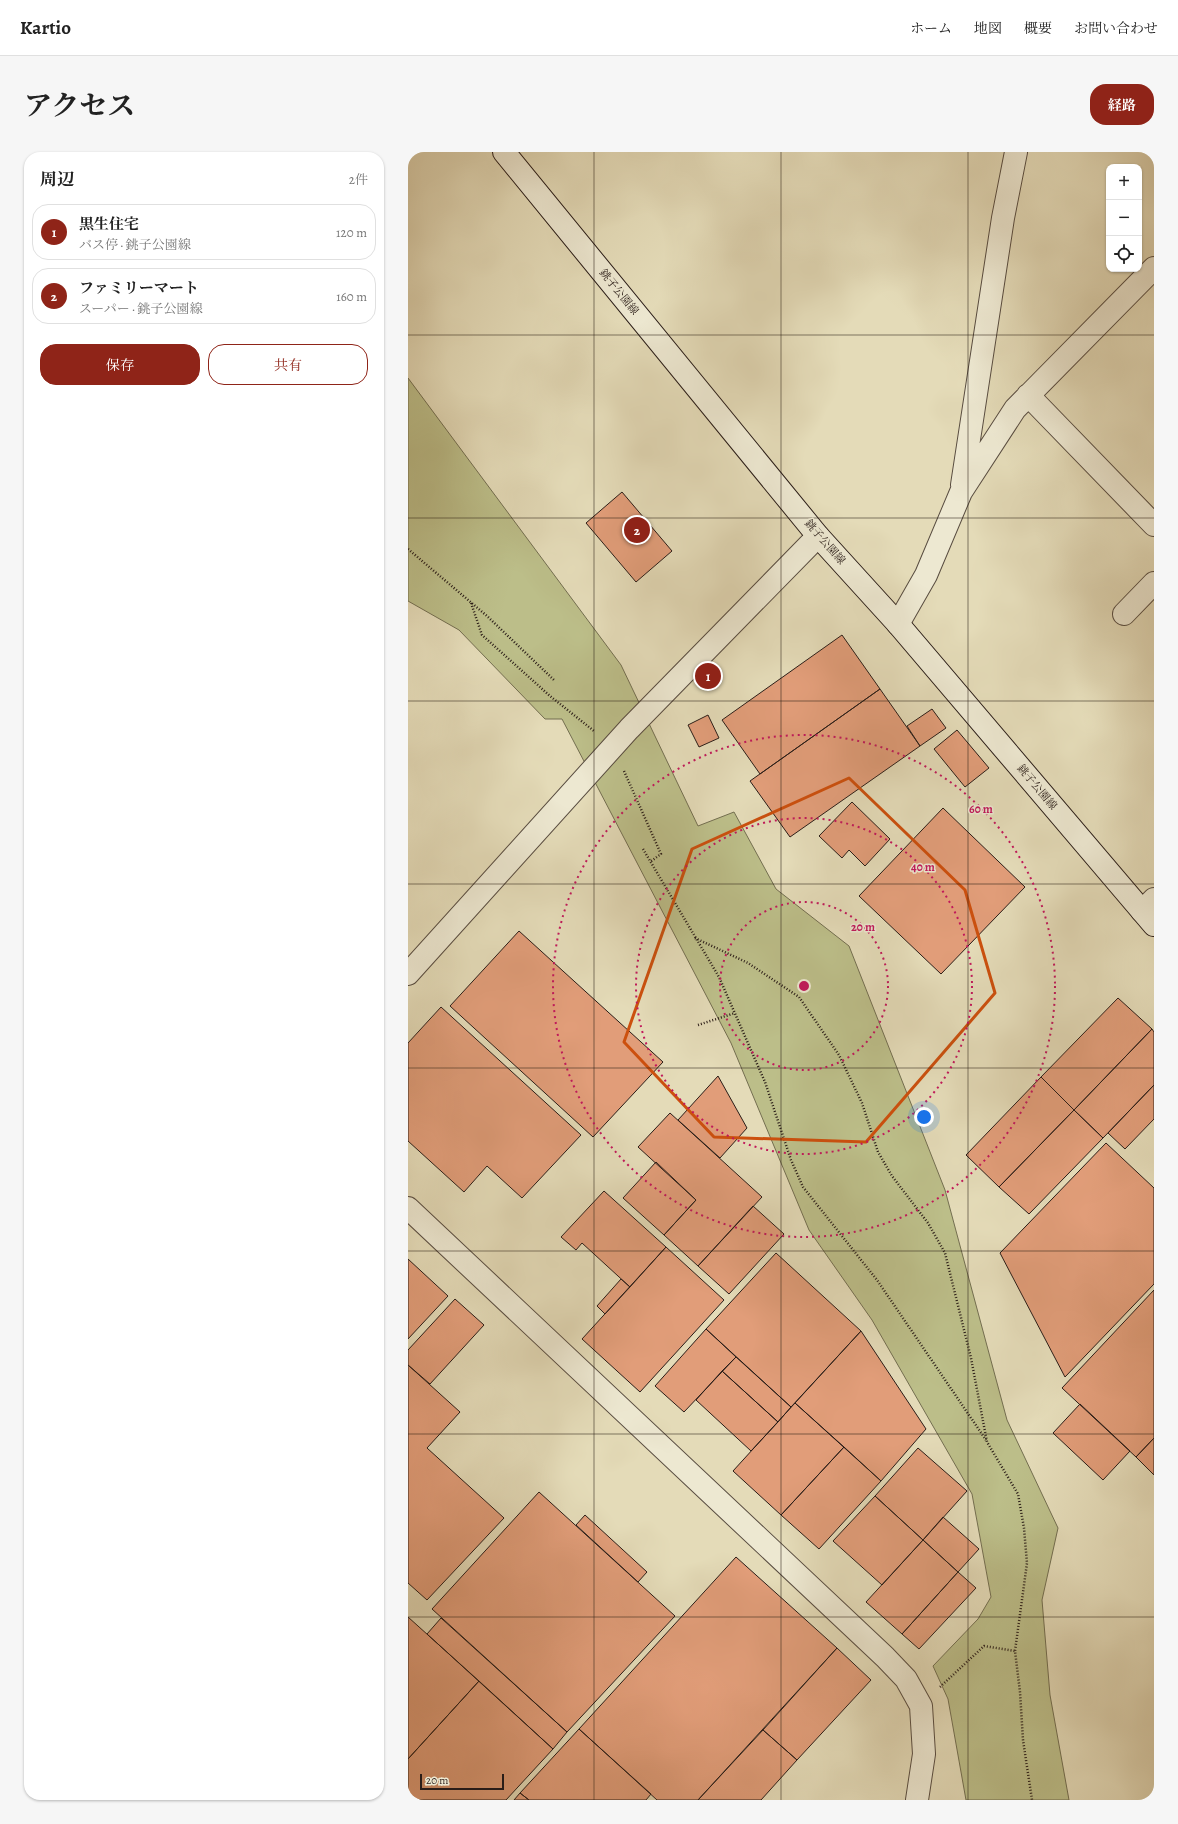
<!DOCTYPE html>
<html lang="ja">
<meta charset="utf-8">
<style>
:root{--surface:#fff;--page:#f6f6f6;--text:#222;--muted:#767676;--line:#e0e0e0;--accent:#8f2418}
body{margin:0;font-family:Alegreya,"Noto Serif JP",serif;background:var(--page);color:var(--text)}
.controls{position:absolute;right:12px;top:12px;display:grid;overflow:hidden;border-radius:8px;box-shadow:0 1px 3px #0004}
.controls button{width:36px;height:36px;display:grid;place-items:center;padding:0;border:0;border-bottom:1px solid var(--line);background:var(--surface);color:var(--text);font:20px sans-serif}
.scale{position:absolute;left:12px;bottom:10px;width:84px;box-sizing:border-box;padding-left:4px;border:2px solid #2a1d18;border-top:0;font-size:11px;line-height:14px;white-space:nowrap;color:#2a1d18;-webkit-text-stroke:3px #ede8d1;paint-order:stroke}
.you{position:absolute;left:516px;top:965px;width:14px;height:14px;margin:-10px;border:3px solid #fff;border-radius:50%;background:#1a73e8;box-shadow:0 0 0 6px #1a73e833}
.badge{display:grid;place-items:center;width:26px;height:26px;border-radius:50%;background:var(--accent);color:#fff;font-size:13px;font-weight:700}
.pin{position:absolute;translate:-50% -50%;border:2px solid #fff;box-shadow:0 1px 4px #0006}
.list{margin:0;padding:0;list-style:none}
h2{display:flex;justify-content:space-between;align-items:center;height:52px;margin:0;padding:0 16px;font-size:17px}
h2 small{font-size:13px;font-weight:400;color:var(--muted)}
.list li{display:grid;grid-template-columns:26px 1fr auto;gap:12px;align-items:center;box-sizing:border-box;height:56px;margin:0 8px 8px;padding:0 8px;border:1px solid var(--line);border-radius:16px}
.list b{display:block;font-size:15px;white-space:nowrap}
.list p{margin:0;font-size:13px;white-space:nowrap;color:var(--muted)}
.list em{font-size:13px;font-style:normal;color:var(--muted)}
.actions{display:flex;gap:8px;padding:12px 16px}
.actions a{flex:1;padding:9px 0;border:1px solid var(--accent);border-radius:16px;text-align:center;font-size:14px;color:var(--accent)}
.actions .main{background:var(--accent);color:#fff}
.icon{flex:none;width:22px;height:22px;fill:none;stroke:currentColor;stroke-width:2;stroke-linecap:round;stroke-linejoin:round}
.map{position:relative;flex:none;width:746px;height:1648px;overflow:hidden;border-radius:16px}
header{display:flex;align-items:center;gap:24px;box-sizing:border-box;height:56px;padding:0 20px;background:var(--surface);border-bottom:1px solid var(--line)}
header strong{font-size:19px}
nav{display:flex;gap:22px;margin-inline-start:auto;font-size:14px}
.intro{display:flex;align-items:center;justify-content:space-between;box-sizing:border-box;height:96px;padding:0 24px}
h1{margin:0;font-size:28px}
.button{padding:10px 18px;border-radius:16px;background:var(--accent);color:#fff;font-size:14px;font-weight:700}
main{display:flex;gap:24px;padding:0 24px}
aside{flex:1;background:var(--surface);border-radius:16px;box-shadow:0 1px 3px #0004}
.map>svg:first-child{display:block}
.green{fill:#bcbe89;stroke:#736e50}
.building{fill:#e19d79;stroke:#2a1d18}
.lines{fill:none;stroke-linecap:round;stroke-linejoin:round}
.minor-casing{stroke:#584c40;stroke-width:24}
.tertiary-casing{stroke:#584c40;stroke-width:24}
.secondary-casing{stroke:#2a1d18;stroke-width:24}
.path{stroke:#2a1d18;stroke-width:2.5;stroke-dasharray:1 2;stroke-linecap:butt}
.minor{stroke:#ede8d1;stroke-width:22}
.tertiary{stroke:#ede8d1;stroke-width:22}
.secondary{stroke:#ede8d1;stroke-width:22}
.marked{fill:none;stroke:#cc500e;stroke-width:3;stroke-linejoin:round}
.grid{fill:none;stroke:#2a1d18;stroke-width:1;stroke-opacity:0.55}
.ring{fill:none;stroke:#c2185b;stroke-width:2;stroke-dasharray:2 4}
.labels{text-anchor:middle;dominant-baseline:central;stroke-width:3;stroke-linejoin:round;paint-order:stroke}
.street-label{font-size:11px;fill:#2a1d18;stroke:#ede8d1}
.centre{fill:#c2185b;stroke:#ede8d1;stroke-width:2}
.ring-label{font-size:12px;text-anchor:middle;font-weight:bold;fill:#c2185b;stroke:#ede8d1;stroke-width:3;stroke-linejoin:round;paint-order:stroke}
</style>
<header>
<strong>Kartio</strong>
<nav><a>ホーム</a><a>地図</a><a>概要</a><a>お問い合わせ</a></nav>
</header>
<div class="intro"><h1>アクセス</h1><a class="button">経路</a></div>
<main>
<aside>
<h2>周辺<small>2件</small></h2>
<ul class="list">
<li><span class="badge">1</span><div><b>黒生住宅</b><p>バス停 · 銚子公園線</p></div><em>120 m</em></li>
<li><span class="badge">2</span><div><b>ファミリーマート</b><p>スーパー · 銚子公園線</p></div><em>160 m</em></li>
</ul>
<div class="actions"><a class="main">保存</a><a>共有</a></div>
</aside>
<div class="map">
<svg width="746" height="1648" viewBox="0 0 746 1648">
<rect width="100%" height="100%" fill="#e4dbb8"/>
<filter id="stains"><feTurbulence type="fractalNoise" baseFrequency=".005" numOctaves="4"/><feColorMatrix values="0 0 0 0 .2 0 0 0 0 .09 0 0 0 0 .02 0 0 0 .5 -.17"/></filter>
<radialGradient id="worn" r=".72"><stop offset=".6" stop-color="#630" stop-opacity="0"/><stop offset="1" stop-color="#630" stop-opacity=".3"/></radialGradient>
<path class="green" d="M0,226L213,513L290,674L326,660L368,737L441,794L537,1038L599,1268L650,1376L634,1448L642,1543L661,1648H558L540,1547L525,1514L570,1467L583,1445L564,1342L464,1168L401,1078L323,891L154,567H137L51,478L0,449Z"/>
<path class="building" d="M214,340L264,399L228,430L178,371Z
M434,483L472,537L352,622L314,568Z
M472,537L512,594L382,685L342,629Z
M524,557L538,576L512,594L499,574Z
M300,563L311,586L291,595L280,573Z
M549,578L581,616L557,635L526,597Z
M444,650L482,687L457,714L441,698L434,706L411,684Z
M535,656L617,735L533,822L451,744Z
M111,779L255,910L185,985L42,854Z
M710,846L744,877L666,958L633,925Z
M33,855L173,983L114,1046L79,1014L56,1040L0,989V891Z
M744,877L746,880V933L695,986L666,958Z
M310,924L339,976L312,1006L270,968Z
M633,925L666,958L591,1035L558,1003Z
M746,933V967L717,997L700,981Z
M666,958L695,986L621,1062L591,1035Z
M262,961L354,1045L290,1114L256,1083L288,1048L230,995Z
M698,991L746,1036V1132L657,1225L592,1101Z
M248,1010L288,1048L256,1083L215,1046Z
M196,1039L258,1095L222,1135L174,1091L168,1098L153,1085Z
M345,1054L376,1082L321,1142L290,1114Z
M258,1095L316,1148L232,1240L174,1187Z
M368,1101L453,1179L383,1255L298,1177Z
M0,1107L40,1144L0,1187Z
M213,1127L222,1135L197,1162L189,1154Z
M746,1138V1286L728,1305L654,1236Z
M47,1147L76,1173L22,1232L0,1213V1198Z
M298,1177L328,1205L276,1260L247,1234Z
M453,1179L518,1277L473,1329L387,1251Z
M328,1205L383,1255L370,1270L314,1219Z
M0,1213L52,1260L19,1296L96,1366L19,1448L0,1431Z
M314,1219L370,1270L343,1299L288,1248Z
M387,1251L436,1295L373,1363L325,1319Z
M672,1252L722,1299L695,1328L645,1281Z
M746,1286V1323L728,1305Z
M436,1295L473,1329L411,1397L373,1363Z
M510,1296L559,1339L515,1388L467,1344Z
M131,1340L267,1464L159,1580L24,1457Z
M467,1344L515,1388L474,1433L425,1389Z
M177,1363L239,1420L230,1430L168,1373Z
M535,1365L571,1397L550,1420L515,1388Z
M515,1388L550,1420L494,1482L458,1450Z
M328,1405L429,1496L290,1648H249L171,1577Z
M550,1420L568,1436L511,1497L494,1482Z
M0,1465L71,1529L0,1607Z
M33,1466L159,1580L145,1597L19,1482Z
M429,1496L463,1528L389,1608L355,1578Z
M71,1529L145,1597L98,1648H0V1607Z
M171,1577L243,1642L238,1648H121L112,1641Z
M355,1578L389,1608L353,1648H290Z
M112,1641L121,1648H106Z"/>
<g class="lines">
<defs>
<path id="minor" d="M620,243L746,373
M554,333L595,66L608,0
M716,462L746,431
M490,472L518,423L553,340L607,257L746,116
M734,759L746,747
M0,1056L477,1505L498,1527L513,1554L516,1602L509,1648"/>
<path id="tertiary" d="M0,822L221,577L410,384"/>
<path id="secondary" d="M96,0L410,384L490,472L746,773"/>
</defs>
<use href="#minor" class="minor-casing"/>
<use href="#tertiary" class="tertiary-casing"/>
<use href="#secondary" class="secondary-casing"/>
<path class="path" d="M0,397L79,464L146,528
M63,451L74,483L142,544L186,579
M216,619L253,702L242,710
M235,697L311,825L357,930L383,1008L395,1035L469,1128L578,1288
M287,786L340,811L391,845L431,903L454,951L470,1000L484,1024L520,1071L537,1101L563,1206L579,1290L610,1342L616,1376L619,1411L607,1499L612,1540L615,1588L624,1648
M290,873L327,861
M532,1535L576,1494L607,1499"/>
<use href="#minor" class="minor"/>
<use href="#tertiary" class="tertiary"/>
<use href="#secondary" class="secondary"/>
</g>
<path class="marked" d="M441,626L557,738L587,841L458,990L306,985L216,890L284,697Z"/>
<path class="grid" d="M186,0V1648M373,0V1648M560,0V1648M0,183H746M0,366H746M0,549H746M0,732H746M0,916H746M0,1099H746M0,1282H746M0,1465H746"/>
<g class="ring">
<circle cx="396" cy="834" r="84"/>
<circle cx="396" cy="834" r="168"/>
<circle cx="396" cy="834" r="251"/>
</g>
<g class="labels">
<g class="street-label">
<text transform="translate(211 140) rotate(51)">銚子公園線</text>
<text transform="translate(417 390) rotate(49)">銚子公園線</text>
<text transform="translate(629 635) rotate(50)">銚子公園線</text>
</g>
</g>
<circle cx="396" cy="834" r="6" class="centre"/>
<g class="ring-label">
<text x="573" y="661">60 m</text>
<text x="515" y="719">40 m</text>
<text x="455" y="779">20 m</text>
</g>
<rect width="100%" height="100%" filter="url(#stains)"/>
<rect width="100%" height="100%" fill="url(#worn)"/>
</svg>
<div class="controls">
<button>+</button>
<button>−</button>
<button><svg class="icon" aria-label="locate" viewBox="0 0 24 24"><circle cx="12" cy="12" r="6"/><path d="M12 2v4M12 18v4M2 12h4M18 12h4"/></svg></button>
</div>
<div class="scale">20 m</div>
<div class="you"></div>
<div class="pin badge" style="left:300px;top:524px">1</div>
<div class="pin badge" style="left:229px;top:378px">2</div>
</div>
</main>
